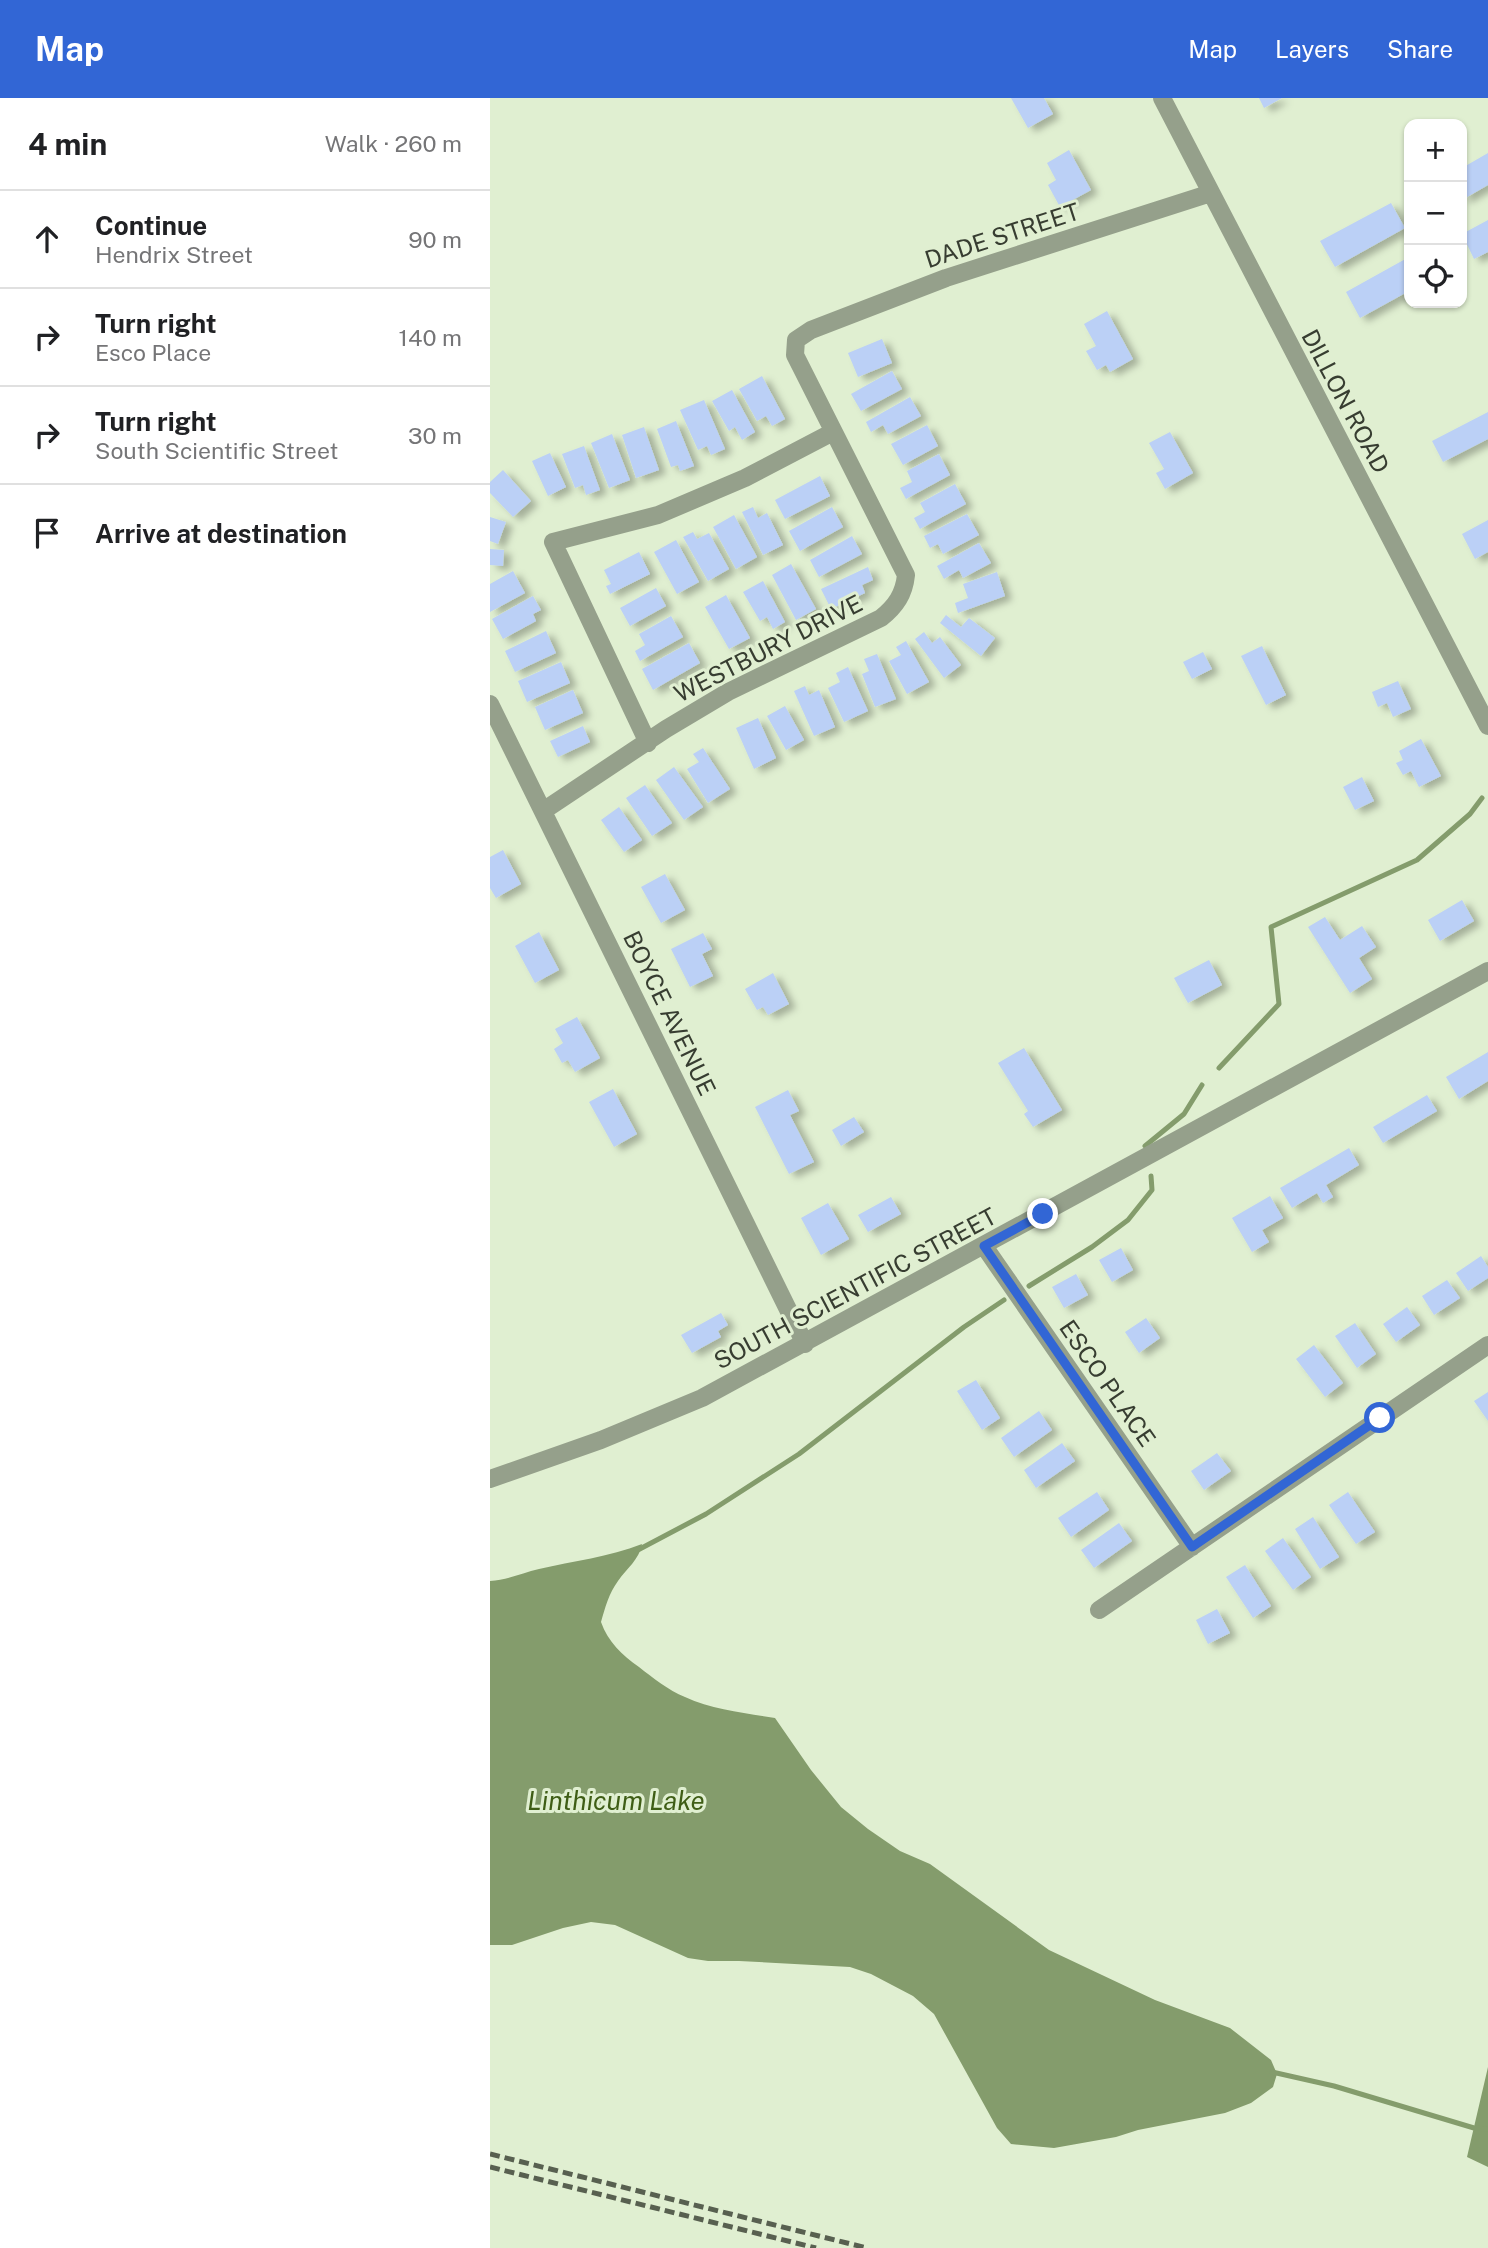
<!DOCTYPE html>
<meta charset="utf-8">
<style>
:root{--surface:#fff;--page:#f6f6f6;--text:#202124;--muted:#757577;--line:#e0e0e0;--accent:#3266d5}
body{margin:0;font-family:"Public Sans",sans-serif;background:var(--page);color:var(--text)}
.controls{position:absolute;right:21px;top:21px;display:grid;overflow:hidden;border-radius:14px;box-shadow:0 2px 5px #0004}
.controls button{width:63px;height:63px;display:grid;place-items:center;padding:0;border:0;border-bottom:2px solid var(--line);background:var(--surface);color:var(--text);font:35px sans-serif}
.stop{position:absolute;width:21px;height:21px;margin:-16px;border:5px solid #3266d5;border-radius:50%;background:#fff}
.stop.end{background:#3266d5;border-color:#fff;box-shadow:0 2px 7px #0008}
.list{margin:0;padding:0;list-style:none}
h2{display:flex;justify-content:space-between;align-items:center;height:91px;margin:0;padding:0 28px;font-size:30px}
h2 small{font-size:23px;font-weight:400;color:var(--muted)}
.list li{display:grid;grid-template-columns:46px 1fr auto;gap:21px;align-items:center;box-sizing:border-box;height:98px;padding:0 28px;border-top:2px solid var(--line)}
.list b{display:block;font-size:26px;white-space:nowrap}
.list p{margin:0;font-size:23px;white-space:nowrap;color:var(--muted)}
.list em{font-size:23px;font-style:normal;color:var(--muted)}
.icon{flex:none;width:38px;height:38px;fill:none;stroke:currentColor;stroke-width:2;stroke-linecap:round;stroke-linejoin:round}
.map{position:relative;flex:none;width:998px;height:2150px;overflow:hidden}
header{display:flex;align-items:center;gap:42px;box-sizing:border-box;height:98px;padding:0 35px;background:var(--accent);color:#fff}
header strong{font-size:33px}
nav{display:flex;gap:38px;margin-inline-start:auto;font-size:24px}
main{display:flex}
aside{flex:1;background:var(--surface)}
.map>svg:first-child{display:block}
.water{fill:#849c6c}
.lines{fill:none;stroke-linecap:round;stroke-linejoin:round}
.stream{stroke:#849c6c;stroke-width:5}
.building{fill:#bbd0f6;filter:url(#shadow)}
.minor{stroke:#95a08b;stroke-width:18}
.rail{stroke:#586050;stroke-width:5;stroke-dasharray:10 5;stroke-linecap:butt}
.route{stroke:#3266d5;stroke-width:9}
.labels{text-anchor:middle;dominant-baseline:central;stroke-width:6;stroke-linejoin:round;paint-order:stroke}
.street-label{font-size:24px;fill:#373d31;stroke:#e0efd1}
.water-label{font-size:26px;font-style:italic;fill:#3f5e16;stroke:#e0efd1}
</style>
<header>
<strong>Map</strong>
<nav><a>Map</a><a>Layers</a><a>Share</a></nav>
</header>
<main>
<aside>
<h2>4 min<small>Walk · 260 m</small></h2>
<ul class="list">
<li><svg class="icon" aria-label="ahead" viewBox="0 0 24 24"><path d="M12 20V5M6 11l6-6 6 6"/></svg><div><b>Continue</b><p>Hendrix Street</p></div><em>90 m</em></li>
<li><svg class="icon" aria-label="right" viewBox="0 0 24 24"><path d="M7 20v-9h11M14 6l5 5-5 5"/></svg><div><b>Turn right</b><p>Esco Place</p></div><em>140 m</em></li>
<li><svg class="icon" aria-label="right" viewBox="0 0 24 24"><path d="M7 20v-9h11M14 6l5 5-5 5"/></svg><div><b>Turn right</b><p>South Scientific Street</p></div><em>30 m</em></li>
<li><svg class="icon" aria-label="arrive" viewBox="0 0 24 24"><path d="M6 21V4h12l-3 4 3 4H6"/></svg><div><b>Arrive at destination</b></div></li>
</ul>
</aside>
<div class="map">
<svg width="998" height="2150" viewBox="0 0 998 2150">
<defs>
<filter id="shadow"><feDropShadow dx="7" dy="4" stdDeviation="3.5" flood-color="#0004"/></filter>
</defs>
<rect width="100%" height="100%" fill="#e0efd1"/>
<path class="water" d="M152,1446C149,1462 137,1470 128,1483C119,1495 115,1510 111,1524C118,1544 132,1557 149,1569C163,1580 178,1592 195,1599C223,1612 255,1615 285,1620L321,1672L351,1709L378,1731L410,1753L440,1766L559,1852L665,1902L740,1930L781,1962L787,1976L783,1989L761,2005L735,2015L648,2032L626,2039L564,2050L521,2046L507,2030L444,1916L423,1898L381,1876L360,1869L249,1863H218L198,1860L125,1827L101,1824L73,1830L22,1847H0V1483C17,1482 32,1475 49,1471C83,1463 119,1459 152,1446Z
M998,1969V2069L977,2059Z"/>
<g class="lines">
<path class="stream" d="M729,970L789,906L781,829L927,762L980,716L992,700
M655,1048L694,1016L712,987
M539,1188L602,1149L638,1122L662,1092L661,1078
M146,1453L216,1416L309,1356L474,1229L514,1202
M782,1974L844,1988L984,2030L998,2031"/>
</g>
<path class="building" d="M521,0H554L563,16L538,30Z
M769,0H792L774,10Z
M579,52L601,92L570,109L558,87L566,82L557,65Z
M998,55V87L972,102V70Z
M901,105L915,130L845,169L830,143Z
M998,122V154L984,161L972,136Z
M919,159V193L870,220L856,194Z
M617,213L643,261L620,274L616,267L607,272L596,253L606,248L594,226Z
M392,241L402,265L368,279L358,255Z
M402,273L412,291L371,313L361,296Z
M272,278L295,321L282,328L276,318L267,323L249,291Z
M242,292L265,334L252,342L245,329L239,333L222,303Z
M420,299L431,318L398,336L393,327L381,334L376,324Z
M214,302L235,351L221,357L217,348L208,352L190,312Z
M998,314V341L953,364L942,343Z
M186,323L204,368L190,373L188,367L181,369L167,331Z
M437,327L448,348L413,367L401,346Z
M154,329L169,372L146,380L132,337Z
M680,334L703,375L675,391L666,375L674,371L659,345Z
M122,336L140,382L119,390L101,345Z
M94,348L110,392L96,397L93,387L85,390L72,356Z
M60,355L76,389L58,398L42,363Z
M449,356L460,377L416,401L410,390L422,384L417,373Z
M13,372L41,403L23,419L0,395V384Z
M330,378L340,398L295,421L285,402Z
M465,386L476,406L430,431L424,420L435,414L430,405Z
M263,409L268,420L277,415L293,447L273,457L252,414Z
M342,409L353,429L310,453L299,433Z
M477,416L489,437L453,456L448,446L440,450L434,438Z
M244,417L267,459L246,471L223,429Z
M0,419L16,424L8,446L0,443Z
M998,422V454L985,461L972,436Z
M203,434L207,441L219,435L239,471L218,483L193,439Z
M362,438L372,456L329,479L320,462Z
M186,442L209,484L187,496L164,454Z
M489,445L501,465L473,480L469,472L454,481L447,468Z
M0,451L14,452L13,468L0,467Z
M149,454L160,476L120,496L116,488L121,486L114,472Z
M301,466L326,511L306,522L282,477Z
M378,469L383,482L372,487L375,495L341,511L331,491Z
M23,473L35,495L0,514V486Z
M507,474L515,498L468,515L465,505L478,500L473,486Z
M273,483L295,524L283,531L277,519L270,523L253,494Z
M166,490L176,508L140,528L130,510Z
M236,497L260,540L239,551L215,509Z
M43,498L51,512L43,516L46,523L13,541L2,521Z
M456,517L471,529L479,520L505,540L491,558L450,525Z
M181,518L193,539L150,563L145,553L155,547L149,536Z
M56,533L66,555L25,574L15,553Z
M434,534L442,545L450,539L471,567L454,580L425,541Z
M416,543L439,584L417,596L399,563L411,557L406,549Z
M199,545L210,565L163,592L152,571Z
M772,548L796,597L776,607L751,558Z
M713,554L722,571L702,581L693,564Z
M387,556L406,601L385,609L372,576L379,573L374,561Z
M71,564L80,585L37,604L28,583Z
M358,569L378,613L354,624L338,590L350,584L346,575Z
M908,583L921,611L903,619L897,605L888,609L882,594Z
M315,588L319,597L329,592L345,629L324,638L304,593Z
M83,592L93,615L55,632L45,609Z
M295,608L314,642L296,652L277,618Z
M268,620L286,660L264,671L246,630Z
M93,628L100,644L68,659L60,643Z
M931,641L951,678L929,689L921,673L913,677L906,665L913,662L909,653Z
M213,650L240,691L218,705L197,671L209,664L203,656Z
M184,669L213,709L194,722L166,682Z
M872,679L884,703L865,712L853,689Z
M155,687L182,725L162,738L136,700Z
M129,709L152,742L134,754L111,722Z
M13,752L31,786L6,800L0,790V759Z
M175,776L195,812L171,825L151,789Z
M972,802L984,823L950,843L938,822Z
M835,819L850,842L872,828L886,849L869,860L882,881L860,895L818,829Z
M49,834L69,872L45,885L25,848Z
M213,835L222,851L212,856L223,878L200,889L181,851Z
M719,862L732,887L698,905L684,880Z
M283,875L299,906L278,917L273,909L267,912L255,891Z
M87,919L110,960L85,974L78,962L72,965L64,951L73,945L65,931Z
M534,950L572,1012L543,1029L534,1016L538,1013L508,965Z
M998,954V983L969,1001L956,979Z
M123,991L147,1036L124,1049L99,1004Z
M298,992L309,1013L300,1017L324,1064L299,1076L265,1009Z
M937,997L947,1013L893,1045L883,1029Z
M364,1019L374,1034L351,1048L342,1032Z
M859,1050L869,1067L836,1087L843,1099L833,1105L827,1095L802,1110L790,1090Z
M780,1098L793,1120L772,1132L779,1144L762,1154L742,1120Z
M401,1099L411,1116L378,1134L368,1117Z
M338,1105L359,1141L331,1157L311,1120Z
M631,1150L643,1172L622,1184L609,1162Z
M991,1158L998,1169V1180L978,1193L966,1175Z
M586,1176L598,1197L574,1210L562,1189Z
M957,1182L970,1200L944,1217L932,1198Z
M917,1209L930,1227L906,1244L893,1226Z
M231,1215L238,1227L228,1233L231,1239L202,1255L191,1237Z
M656,1220L670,1240L649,1255L635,1234Z
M865,1225L886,1256L867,1270L845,1238Z
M824,1247L853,1285L835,1299L806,1261Z
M486,1282L510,1320L492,1332L467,1293Z
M998,1294V1323L984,1303Z
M549,1313L562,1332L524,1359L511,1340Z
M572,1345L585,1363L546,1390L534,1372Z
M727,1355L741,1373L714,1392L701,1373Z
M607,1394L619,1412L581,1439L568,1420Z
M858,1394L885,1434L866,1446L839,1407Z
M823,1419L849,1459L830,1471L805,1431Z
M629,1425L642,1443L604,1470L591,1452Z
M793,1440L821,1479L803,1492L775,1453Z
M755,1467L781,1508L763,1520L736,1479Z
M727,1511L740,1535L718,1546L706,1522Z"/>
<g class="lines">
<path class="minor" d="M672,0L998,628
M0,606L315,1246
M158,645L63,444L168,417L255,380L343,334
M53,713L176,631L238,594L391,520C406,508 414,496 416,477L305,257L306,242L321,232L456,180L721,95
M494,1148L702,1449
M0,1381L111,1342L212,1300L998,873
M609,1512L998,1247"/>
<path class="rail" d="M0,2056L377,2150
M0,2069L326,2150"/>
</g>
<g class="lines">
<path class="route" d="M553,1116L494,1148L702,1449L890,1320"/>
</g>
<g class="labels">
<g class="street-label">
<text transform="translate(512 137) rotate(-18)">DADE STREET</text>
<text transform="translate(856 303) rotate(62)">DILLON ROAD</text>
<text transform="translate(278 550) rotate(-27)">WESTBURY DRIVE</text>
<text transform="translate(180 915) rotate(64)">BOYCE AVENUE</text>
<text transform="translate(365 1190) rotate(-28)">SOUTH SCIENTIFIC STREET</text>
<text transform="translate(618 1285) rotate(55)">ESCO PLACE</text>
</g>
<g class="water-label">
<text x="126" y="1702">Linthicum Lake</text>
</g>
</g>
</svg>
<div class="controls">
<button>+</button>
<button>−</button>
<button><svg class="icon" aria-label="locate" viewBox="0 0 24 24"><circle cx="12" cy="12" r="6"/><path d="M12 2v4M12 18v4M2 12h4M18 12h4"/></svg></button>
</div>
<div class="stop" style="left:890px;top:1320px"></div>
<div class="stop end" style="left:553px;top:1116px"></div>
</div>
</main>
